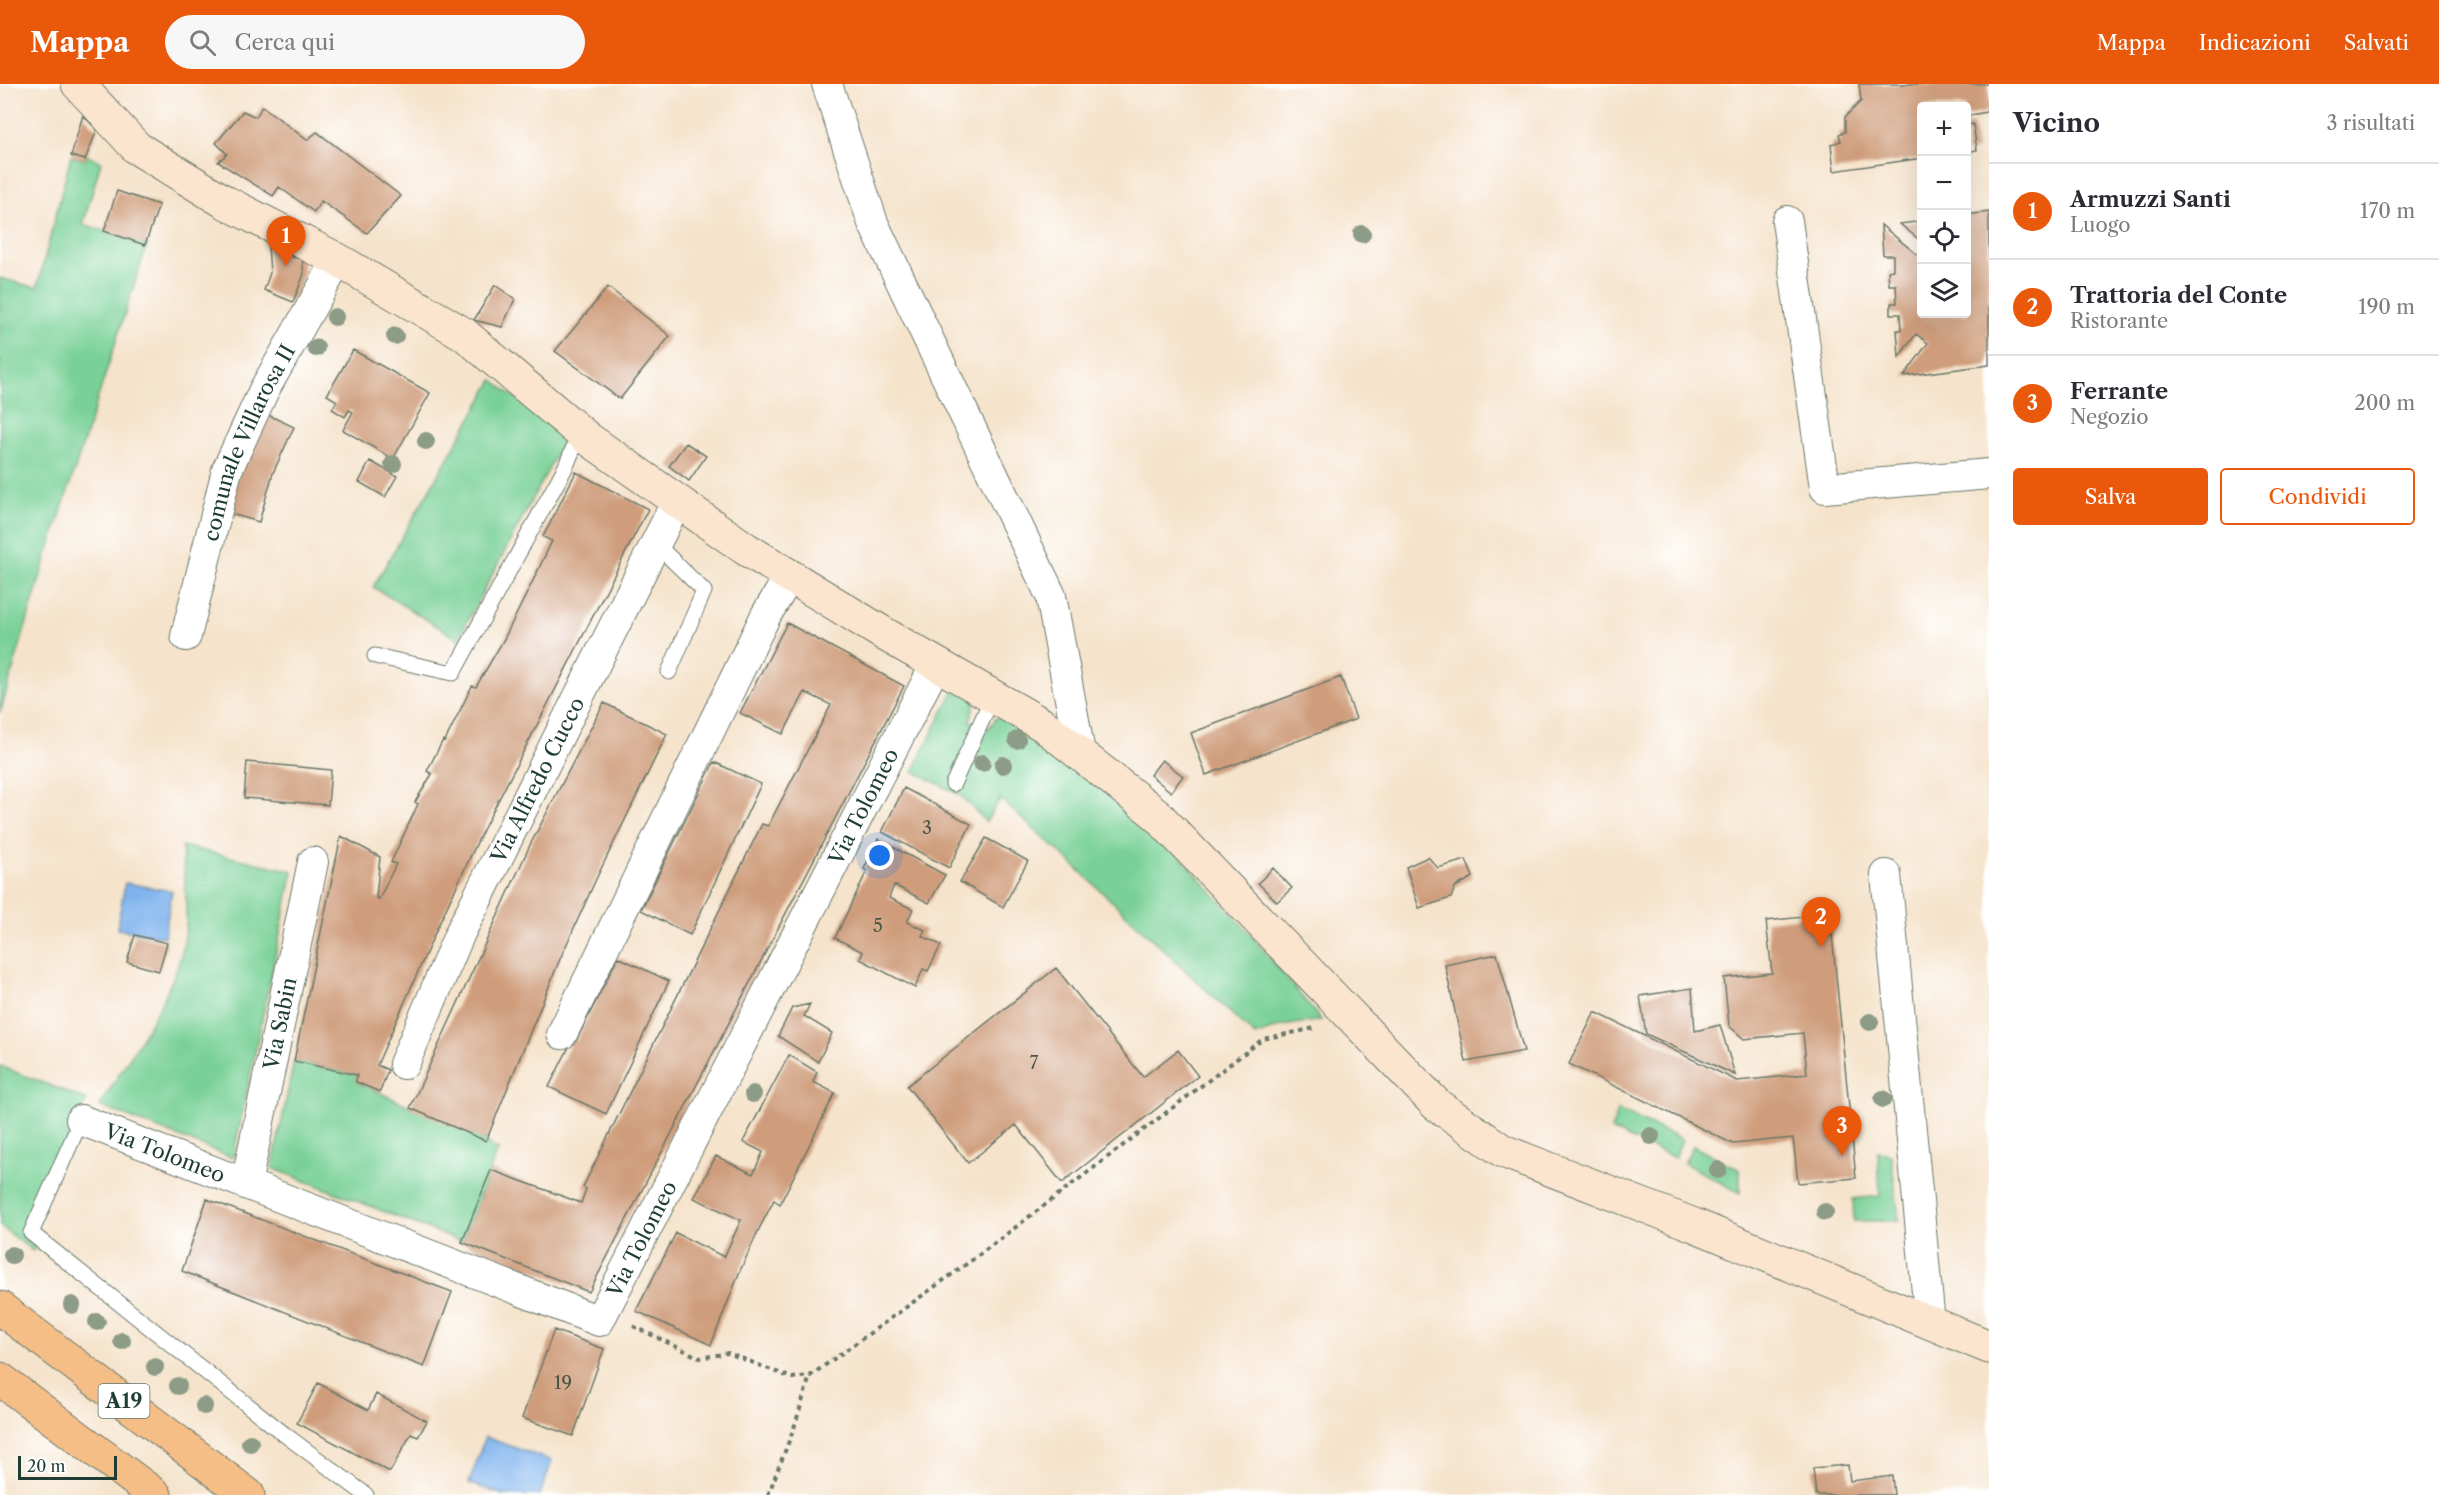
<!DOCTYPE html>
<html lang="it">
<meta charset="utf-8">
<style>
:root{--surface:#fff;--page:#f7f7f7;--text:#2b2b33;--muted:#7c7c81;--line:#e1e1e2;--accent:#ea580c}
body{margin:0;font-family:"Libre Caslon Text",serif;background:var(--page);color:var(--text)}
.controls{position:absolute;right:18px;top:18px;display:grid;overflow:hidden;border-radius:6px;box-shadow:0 6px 24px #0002}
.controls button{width:54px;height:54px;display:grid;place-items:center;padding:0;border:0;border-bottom:2px solid var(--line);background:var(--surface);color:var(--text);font:30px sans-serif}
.scale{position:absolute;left:18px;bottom:15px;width:99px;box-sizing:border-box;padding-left:6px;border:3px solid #1f3d34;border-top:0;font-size:16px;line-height:21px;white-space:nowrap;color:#1f3d34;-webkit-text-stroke:4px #fff;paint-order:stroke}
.you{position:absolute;left:880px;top:772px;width:21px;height:21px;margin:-15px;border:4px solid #fff;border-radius:50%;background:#1a73e8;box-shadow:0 0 0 9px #1a73e833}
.badge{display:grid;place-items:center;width:39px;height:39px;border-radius:50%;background:var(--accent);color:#fff;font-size:20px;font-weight:700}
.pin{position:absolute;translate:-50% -50px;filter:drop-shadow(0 2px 3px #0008)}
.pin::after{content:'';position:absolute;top:32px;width:21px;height:18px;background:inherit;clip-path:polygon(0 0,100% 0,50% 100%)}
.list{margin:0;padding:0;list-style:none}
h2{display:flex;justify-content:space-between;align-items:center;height:78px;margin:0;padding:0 24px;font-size:26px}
h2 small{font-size:20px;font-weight:400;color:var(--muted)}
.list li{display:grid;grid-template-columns:39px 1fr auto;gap:18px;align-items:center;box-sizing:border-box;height:96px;padding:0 24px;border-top:2px solid var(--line)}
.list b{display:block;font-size:22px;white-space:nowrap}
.list p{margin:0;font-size:20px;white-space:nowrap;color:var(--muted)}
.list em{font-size:20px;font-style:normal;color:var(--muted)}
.actions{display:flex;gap:12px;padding:18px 24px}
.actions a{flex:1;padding:14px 0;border:2px solid var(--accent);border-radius:6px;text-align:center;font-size:21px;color:var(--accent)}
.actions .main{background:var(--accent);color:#fff}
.icon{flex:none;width:33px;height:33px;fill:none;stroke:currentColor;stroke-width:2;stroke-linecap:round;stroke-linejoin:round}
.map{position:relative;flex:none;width:1989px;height:1411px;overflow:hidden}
header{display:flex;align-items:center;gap:36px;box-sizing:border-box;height:84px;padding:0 30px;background:var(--accent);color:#fff}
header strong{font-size:28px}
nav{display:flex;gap:33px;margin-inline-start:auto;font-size:21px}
.search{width:420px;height:54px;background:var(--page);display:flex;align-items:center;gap:15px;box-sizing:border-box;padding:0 21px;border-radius:33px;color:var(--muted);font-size:22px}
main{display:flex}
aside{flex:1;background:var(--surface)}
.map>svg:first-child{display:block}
.green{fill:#7ad197;stroke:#4c8766;stroke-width:1.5}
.water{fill:#80b4ee;stroke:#507891;stroke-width:1.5}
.building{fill:#cf9d7b}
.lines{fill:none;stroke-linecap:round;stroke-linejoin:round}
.lane-casing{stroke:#6a7769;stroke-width:17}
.street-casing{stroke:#6a7769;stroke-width:32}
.secondary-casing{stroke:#6a7769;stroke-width:35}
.highway-casing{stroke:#6a7769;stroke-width:35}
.path{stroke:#6a7769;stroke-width:4;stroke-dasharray:4.5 4.5;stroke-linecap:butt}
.lane{stroke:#fff;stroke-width:15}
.street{stroke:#fff;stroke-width:30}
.secondary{stroke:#fbe5cf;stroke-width:33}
.highway{stroke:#f6be87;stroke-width:33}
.tree{fill:#8c9c86}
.labels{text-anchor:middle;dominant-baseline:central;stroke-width:6;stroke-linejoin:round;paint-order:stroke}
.number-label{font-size:18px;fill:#4b5546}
.shield{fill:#fff;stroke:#627771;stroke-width:1.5}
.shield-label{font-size:20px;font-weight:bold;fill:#1f3d34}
.street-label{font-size:21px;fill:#1f3d34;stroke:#fff}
</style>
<header>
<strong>Mappa</strong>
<div class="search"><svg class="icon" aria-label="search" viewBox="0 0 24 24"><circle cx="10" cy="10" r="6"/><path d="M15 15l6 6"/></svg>Cerca qui</div>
<nav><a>Mappa</a><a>Indicazioni</a><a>Salvati</a></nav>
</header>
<main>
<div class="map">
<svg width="1989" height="1411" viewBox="0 0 1989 1411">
<rect width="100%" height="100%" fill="#fff"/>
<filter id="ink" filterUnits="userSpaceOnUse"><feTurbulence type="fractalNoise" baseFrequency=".0167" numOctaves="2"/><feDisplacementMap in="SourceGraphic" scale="12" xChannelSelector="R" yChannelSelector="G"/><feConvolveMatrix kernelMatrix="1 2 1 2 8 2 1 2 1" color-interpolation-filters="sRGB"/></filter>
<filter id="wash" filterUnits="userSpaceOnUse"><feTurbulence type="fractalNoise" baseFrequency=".008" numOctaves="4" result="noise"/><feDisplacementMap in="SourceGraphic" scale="24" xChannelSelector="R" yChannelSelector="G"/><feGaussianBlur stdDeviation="1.35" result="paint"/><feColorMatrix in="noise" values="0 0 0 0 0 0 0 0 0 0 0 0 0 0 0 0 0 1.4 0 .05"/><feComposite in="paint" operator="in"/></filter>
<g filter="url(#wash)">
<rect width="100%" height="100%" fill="#f5e3cb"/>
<path class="green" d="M87,71L101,78L83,140L147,161L43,484L0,629V194L37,204L71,72L85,76Z
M493,296L565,354L458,555L373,503Z
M955,604L976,615L970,637L988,645L996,634L1004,631L1039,651L1035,657L1055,665L1160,750L1251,851L1321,936L1282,942L1255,952L1064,772L1000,715L986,738L960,711L913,687Z
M182,762L293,787L233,1074L100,1022C125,979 174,910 183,863C190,831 184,795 182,762Z
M294,977L357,991L356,998L478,1053L498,1066L462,1158L272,1084Z
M0,982L87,1016L26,1148L38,1160L33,1167L0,1142Z
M1618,1026L1682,1055L1675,1074L1611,1046Z
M1693,1062L1740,1086V1109L1684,1079Z
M1878,1068L1891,1070L1899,1137H1854L1853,1115L1880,1112Z"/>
<path class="water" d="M125,799L172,807L164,853L117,845Z
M485,1353L552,1377L540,1411H503L469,1399Z"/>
<g id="blocks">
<path class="building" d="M1859,0H1989V24L1986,28L1966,32V22H1922V74L1834,87L1831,60L1841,57L1839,50L1845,48V33L1861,17Z
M262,22L307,56L317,48L401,112L367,149L321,117L314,128L279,103L273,112L218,78L227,70L216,59L243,27L256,33Z
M83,31L97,46L85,76L71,72Z
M1973,40L1977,66L1966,68V41Z
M117,107L159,121L145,161L104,147Z
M1989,128V281L1904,292L1928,259L1916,250L1899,273L1897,246H1901L1900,230H1891V219H1897L1896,201H1889L1888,187L1893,186V171H1883L1881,141L1919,172L1922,170V230H1966V131Z
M1922,137V158L1900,140Z
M268,162L291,171L292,173L302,175L304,190L293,218L264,206L270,189Z
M495,201L515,215L502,243L474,236Z
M608,203L670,252L620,315L555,267Z
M353,266L430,309L393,375L343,346L353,328L349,326L345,333L332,325L337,317L327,311Z
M264,329L294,343L273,389L259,438L228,429L238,390Z
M686,359L706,372L689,397L669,382Z
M370,377L397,392L385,413L359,398Z
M576,388L648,425L481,750L438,842L377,981L388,986L380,1008L356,998L357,991L294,977L341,752L380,773L376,814L379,815L396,780L391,778L418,720L415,718L432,690L427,687L443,656L445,657L472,602L476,603L504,555L528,507L552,457L543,453Z
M787,539L904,602L589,1208L462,1158L491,1086L581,1119L586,1105L583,1103L762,740L768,742L831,621L805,608L783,650L740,629Z
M1341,593L1356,635L1206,691L1191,649Z
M604,619L667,650L597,793L560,875L486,1057L410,1024L530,761Z
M1162,676L1183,692L1171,708L1150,691Z
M247,678L331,686L328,721L244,714Z
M714,678L761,700L690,851L641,826Z
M904,704L971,740L949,784L882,748Z
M986,754L1028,777L1003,823L960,798Z
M878,755L945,791L929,819L894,801L889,814L913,825L907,838L925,846L922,852L941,861L928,887L923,885L915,904L860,875L863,868L835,854L867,787L864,785Z
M1428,773L1438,784L1466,776L1473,793L1455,803L1451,814L1419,824L1406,783Z
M1273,784L1292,804L1277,818L1258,799Z
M1830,830L1856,1094L1798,1099L1793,1054L1733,1060L1569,980L1595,928L1737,997L1807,990L1803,949L1744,955L1729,942L1724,894L1772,889L1766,837Z
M135,851L167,859L159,887L127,878Z
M1497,870L1524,967L1466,978L1445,881Z
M618,873L669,897L606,1030L549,1003L573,955L576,957Z
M1056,884L1143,993L1178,966L1198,992L1062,1099L1016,1041L968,1079L907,1002Z
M1692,904L1695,947L1720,941L1735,991L1646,950L1640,912Z
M810,920L804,932L832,949L818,978L778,952L792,924Z
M789,971L817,988L813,998L835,1009L780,1120L774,1116L759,1145L740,1187L711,1261L636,1227L676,1149L724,1173L741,1136L694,1114L716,1072L753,1090L763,1068L743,1058Z
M207,1115L452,1208L424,1283L182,1187Z
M554,1246L604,1265L573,1352L522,1334Z
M318,1299L368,1326L376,1310L427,1337L418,1353L411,1350L390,1388L297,1339Z
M1848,1381L1850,1397L1892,1392L1894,1411H1816L1813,1384Z"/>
</g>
</g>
<g filter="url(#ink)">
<use href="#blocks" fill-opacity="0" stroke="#6a7769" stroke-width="1.5"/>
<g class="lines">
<defs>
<path id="lane" d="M656,460L704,507L669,588
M375,572L453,589L566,382L580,348
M953,700L993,612
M81,1036L31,1149L284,1350L366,1411"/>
<g id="street">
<path d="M827,0L873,139L1051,512L1080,669"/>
<path d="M1787,137L1825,404L1989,390"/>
<path id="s1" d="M186,552L227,386L264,306L338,176"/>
<path d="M1886,791L1930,1239"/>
<path d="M562,950L766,531L790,492"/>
<path id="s2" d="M404,980L460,849L677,417"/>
<path id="s3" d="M81,1036L599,1237L936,580"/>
<path id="s4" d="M246,1100L313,778"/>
</g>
<path id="secondary" d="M78,0L137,64L225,118L338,176L464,250L587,354L746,465L886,551L1043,641L1155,729L1437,1021L1503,1067L1694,1141L1989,1263"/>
<path id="highway" d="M0,1224L248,1411
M0,1295L155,1411"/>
</defs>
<use href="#lane" class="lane-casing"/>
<use href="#street" class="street-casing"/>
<use href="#secondary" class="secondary-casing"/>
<use href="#highway" class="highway-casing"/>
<path class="path" d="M633,1242L700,1274L728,1269L792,1294L810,1292L979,1171L1263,955L1315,944
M768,1411L794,1344L810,1292"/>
<use href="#lane" class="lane"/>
<use href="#street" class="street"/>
<use href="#secondary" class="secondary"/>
<use href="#highway" class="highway"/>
</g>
<g class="tree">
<circle cx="1362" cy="150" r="9"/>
<circle cx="335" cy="233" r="9"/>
<circle cx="395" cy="252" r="9"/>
<circle cx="316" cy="264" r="9"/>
<circle cx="426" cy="357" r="9"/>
<circle cx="393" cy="380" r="9"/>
<circle cx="1017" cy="656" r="9"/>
<circle cx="982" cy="679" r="9"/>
<circle cx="1003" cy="681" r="9"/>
<circle cx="1870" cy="938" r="9"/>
<circle cx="753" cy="1010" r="9"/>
<circle cx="1883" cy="1015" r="9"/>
<circle cx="1651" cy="1052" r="9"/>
<circle cx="1718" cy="1086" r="9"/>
<circle cx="1825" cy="1128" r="9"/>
<circle cx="12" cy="1171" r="9"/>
<circle cx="72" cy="1221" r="9"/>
<circle cx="97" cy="1238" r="9"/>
<circle cx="122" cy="1257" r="9"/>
<circle cx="155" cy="1283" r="9"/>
<circle cx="178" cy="1302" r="9"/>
<circle cx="204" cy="1322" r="9"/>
<circle cx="250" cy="1359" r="9"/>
</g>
</g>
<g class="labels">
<g class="number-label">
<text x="927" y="744">3</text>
<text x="878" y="842">5</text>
<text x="1034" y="979">7</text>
<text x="563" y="1299">19</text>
</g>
<rect class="shield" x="98.5" y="1300" width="51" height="34" rx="4.5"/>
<g class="shield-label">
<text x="124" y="1317">A19</text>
</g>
<g class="street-label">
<text stroke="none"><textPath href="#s1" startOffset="204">comunale Villarosa II</textPath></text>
<text stroke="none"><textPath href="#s2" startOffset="314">Via Alfredo Cucco</textPath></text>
<text stroke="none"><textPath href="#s3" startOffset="1134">Via Tolomeo</textPath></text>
<text stroke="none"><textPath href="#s4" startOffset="164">Via Sabin</textPath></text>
<text stroke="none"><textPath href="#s3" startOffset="90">Via Tolomeo</textPath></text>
<text stroke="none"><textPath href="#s3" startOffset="648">Via Tolomeo</textPath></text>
</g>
</g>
</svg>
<div class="controls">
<button>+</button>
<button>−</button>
<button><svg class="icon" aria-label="locate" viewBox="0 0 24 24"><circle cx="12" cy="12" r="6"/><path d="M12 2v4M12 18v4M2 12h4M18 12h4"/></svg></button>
<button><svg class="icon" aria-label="layers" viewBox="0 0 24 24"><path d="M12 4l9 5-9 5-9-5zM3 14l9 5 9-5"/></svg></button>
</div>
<div class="scale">20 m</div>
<div class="you"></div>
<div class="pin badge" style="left:286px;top:182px">1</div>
<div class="pin badge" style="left:1821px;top:863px">2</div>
<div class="pin badge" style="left:1842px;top:1072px">3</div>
</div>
<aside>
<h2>Vicino<small>3 risultati</small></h2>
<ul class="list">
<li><span class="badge">1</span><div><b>Armuzzi Santi</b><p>Luogo</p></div><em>170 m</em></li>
<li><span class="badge">2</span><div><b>Trattoria del Conte</b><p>Ristorante</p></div><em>190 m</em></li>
<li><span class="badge">3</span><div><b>Ferrante</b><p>Negozio</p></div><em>200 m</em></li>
</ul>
<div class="actions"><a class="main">Salva</a><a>Condividi</a></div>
</aside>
</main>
